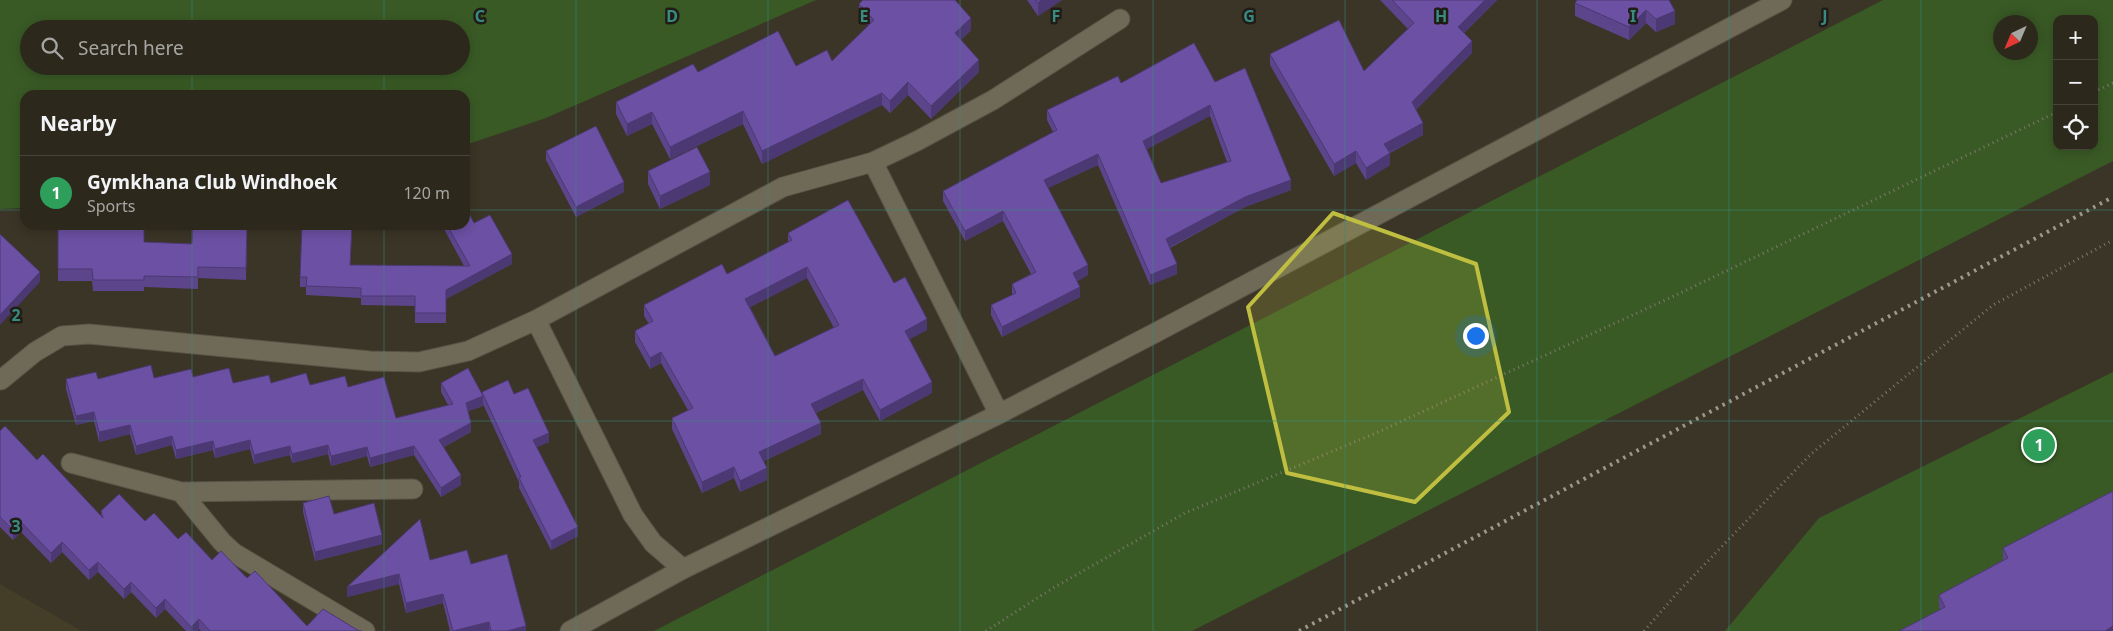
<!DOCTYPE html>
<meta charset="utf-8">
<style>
:root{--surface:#2c281c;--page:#343025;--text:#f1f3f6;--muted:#a6a6a3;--line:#48443b;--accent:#bfbe41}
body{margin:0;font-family:"Noto Sans",sans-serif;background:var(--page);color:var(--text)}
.controls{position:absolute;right:15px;top:15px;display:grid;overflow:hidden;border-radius:10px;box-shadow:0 2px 12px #0003}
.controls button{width:45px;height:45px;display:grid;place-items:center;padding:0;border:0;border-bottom:1px solid var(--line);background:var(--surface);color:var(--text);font:25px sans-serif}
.compass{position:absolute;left:1993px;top:15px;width:45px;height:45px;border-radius:50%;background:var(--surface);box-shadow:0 2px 12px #0003;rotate:224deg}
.you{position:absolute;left:1475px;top:335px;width:18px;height:18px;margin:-12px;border:4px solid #fff;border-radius:50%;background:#1a73e8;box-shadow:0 0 0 8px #1a73e833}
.badge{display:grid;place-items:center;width:32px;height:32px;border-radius:50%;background:var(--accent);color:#fff;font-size:16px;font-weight:700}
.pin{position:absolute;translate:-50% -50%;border:2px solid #fff;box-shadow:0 1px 5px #0006}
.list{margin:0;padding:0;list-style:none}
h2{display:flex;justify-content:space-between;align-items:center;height:65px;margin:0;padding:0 20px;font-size:21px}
h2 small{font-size:16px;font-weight:400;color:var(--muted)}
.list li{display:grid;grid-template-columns:32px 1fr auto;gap:15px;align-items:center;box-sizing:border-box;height:75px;padding:0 20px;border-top:1px solid var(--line)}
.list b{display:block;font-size:19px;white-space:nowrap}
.list p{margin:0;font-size:16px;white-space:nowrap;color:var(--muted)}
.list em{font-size:16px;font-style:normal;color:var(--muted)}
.icon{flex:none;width:28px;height:28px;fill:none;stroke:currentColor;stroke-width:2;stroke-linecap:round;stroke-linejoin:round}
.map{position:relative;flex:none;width:2113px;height:631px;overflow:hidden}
.search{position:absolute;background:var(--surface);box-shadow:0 2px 12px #0003;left:20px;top:20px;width:450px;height:55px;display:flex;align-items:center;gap:12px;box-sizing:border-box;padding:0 18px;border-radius:28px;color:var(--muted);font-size:19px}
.panel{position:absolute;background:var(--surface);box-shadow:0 2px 12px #0003;left:20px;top:90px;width:450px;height:140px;border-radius:15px}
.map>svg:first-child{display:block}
.built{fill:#443d27}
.green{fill:#395a25;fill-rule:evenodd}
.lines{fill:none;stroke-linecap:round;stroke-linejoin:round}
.lane-casing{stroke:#575345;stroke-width:21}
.path{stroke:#7c786b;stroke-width:3;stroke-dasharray:1 4;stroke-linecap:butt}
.lane{stroke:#6f6a58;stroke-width:19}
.rail{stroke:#9c988c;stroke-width:4;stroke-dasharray:2.5 5;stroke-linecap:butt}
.wall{fill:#5d458c;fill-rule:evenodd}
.shaded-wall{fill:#4c3872}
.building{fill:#6c50a3;stroke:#4c3872;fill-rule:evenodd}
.marked{fill:#bfbe41;fill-opacity:0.2;stroke:#bfbe41;stroke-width:4;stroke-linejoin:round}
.grid{fill:none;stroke:#398b82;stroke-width:1;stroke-opacity:0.55}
.grid-label{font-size:16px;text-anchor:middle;font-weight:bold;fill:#398b82;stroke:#1f1d16;stroke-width:5;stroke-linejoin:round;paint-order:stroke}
</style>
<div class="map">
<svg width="2113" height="631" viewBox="0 0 2113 631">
<rect width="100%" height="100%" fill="#3a3526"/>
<path class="built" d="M0,584L82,631H0Z"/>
<path class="green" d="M0,0H816L546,118L465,145V95H25V208L0,209ZM29,29H461V66H29Z
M1883,0H2113V161L1192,631H654ZM2057,19H2094V146H2057ZM2030,22V52H2000V22Z
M2113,372V631H1725L1819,518Z"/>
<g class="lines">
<defs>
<path id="lane" d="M873,162L999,414
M536,320L633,515L653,543L683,569
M1,380L35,352L62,336L89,334L370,361L419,362L468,351L536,320L783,187L873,162L917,141L993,100L1120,19
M71,463L181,492L222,542L234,553L365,631
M181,492L413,489
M570,631L683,569L999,414L1153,334L1782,0"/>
</defs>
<use href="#lane" class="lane-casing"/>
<path class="path" d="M2094,92L2113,83
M986,631L1053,588L1185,513L1376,433L1674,296L2057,112
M1644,631L1679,591L1811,454L1993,305L2113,240"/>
<use href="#lane" class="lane"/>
<path class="rail" d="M1299,631L2113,197"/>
</g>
<path class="wall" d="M1027,0H1062L1038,16Z
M1380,0H1497L1464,33L1472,53L1416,110L1423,135L1390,153V165L1366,180L1356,163L1334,176L1270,65V54L1364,71L1408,29Z
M1669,0L1675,24L1656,32L1646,23L1629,40L1575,16V3Z
M859,4L971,30L961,40L979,72L931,119L908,95L890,113L882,105L762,164L743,124L670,159L652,124L627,136L616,114V102L698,72L796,66L832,61L868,26L859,16Z
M1215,82L1291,190L1245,207L1170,248L1177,274L1150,285L1098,165L1048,188L1088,275L1077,281L1080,297L1002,337L991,315V305L1012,295V284L1031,274L1003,221L965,241L943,201V191L1053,132L1047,120V110L1121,83ZM1210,116L1227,162L1161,183L1147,149Z
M546,151L624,192L576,217L546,160Z
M648,171L710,185L660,209L648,184Z
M474,223L512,264L446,299V323H415V306L361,305V298L306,295V287H300V277L352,225L350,265L464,266L444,229V225Z
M58,225L144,242L192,244L247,225L246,280L198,278V289L144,287V291H93L92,281H58Z
M788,233L894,283L927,330L909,339L932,393L880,421L863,390L816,413L821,434L764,461L767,480L740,492L734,478L702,493L672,429V418L688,410L661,363L650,369L635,342V331L649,324L644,316V305L727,274L788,242ZM807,278L834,328L775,356L750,307Z
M193,377L233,383H271L348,387L396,418L448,405L441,392V383L482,395V392L514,394L549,442L537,447L578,536L551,550L519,488V482L483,404V406L468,411L471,432L444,447L461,485L441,497L414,455L370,467L367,456L331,466L328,454L292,463L290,455L254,464L250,449L215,458L213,450L176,459L172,445L136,455L130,434L99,442L94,421L76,425L66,389V379Z
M0,431L37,460L101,516V511L145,521L178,539L212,560L247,578L307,626L362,631H201L199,629L198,631H186L165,609L156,618L131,592L124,599L98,572L89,580L62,552L51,563L21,532L13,540L0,527Z
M303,503L334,514L382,544L315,561L303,512Z
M2003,548L2113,631L1940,609L1939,607V595L2003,560Z
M430,560L471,564L526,631H450L443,603L406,613L399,584L347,597Z"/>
<path class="shaded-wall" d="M1042,0H1062L1038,16V3Z
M1485,0H1497L1458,39V27Z
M1646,10V23L1629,40V27Z
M1675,11V24L1656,32V19Z
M971,18V30L955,46V33Z
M1472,41V53L1412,114V102Z
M979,60V72L931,119V106Z
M908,82V95L890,113V101Z
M882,93V105L762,164V151Z
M1210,105V116L1143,151V141Z
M743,111V124L670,159V147Z
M652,112V124L627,136V124Z
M1423,123V135L1384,155V144Z
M1356,151V163L1334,176V164Z
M1390,153V165L1366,180V168Z
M1098,154V165L1044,190V180Z
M710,172V185L660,209V196Z
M1291,180V190L1245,207L1166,249V239L1245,197Z
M624,182V192L576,217V207Z
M1003,211V221L965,241V231Z
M512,254V264L446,299V290Z
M1177,264V274L1150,285V275Z
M1088,265V275L1073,284V273Z
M807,267V278L745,310V299Z
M40,272V282L0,325V315Z
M1080,287V297L1002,337V327Z
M927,319V330L905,342V331Z
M661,352V363L650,369V358Z
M863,379V390L811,415V404Z
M932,382V393L880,421V410Z
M483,396V406L466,412V403Z
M94,412V421L76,425V416Z
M471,423V432L439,449V440Z
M821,423V434L759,463V452Z
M130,425V434L99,442V432Z
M549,433V442L533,449V440Z
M172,436V445L136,455V446Z
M250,440V449L215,458V449Z
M213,441V450L176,459V450Z
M328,445V454L292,463V454Z
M290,446V455L254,464V455Z
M414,446V455L370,467V458Z
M367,447V456L331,466V456Z
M734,467V478L702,493V482Z
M767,468V480L740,492V481Z
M461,475V485L441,497V488Z
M21,522V532L13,540V530Z
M578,527V536L551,550V541Z
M382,535V544L315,561V552Z
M62,542V552L51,563V553Z
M98,562V572L89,580V570Z
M399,574V584L347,597V587Z
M131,582V592L124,599V589Z
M443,594V603L406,613V603Z
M165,599V609L156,618V608Z
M199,619V629L198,631H191V627Z
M489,622V631H453Z
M526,626V631H507Z
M2113,626V631H2105Z"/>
<path class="building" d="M863,0H955L971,18L955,33L979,60L931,106L908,82L890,101L882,93L762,151L743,111L670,147L652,112L627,124L616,102L693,64L698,72L778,31L796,66L827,50L832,61L874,20L859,4Z
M1035,0H1042L1038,3Z
M1392,0H1485L1458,27L1472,41L1412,102L1423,123L1384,144L1390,153L1366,168L1356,151L1334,164L1270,54L1339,20L1364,71L1414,23Z
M1577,0H1669L1675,11L1656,19L1646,10L1629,27L1575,3Z
M1194,43L1215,82L1245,68L1291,180L1245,197L1166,239L1177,264L1150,275L1098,154L1044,180L1088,265L1073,273L1080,287L1002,327L991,305L1016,293L1012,284L1036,272L1003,211L965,231L943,191L1057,130L1047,110L1118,76L1121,83ZM1210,105L1231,161L1161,183L1143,141Z
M596,126L624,182L576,207L546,151Z
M697,147L710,172L660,196L648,171Z
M848,200L894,283L905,277L927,319L905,331L932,382L880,410L863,379L811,404L821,423L759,452L767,468L740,481L734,467L702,482L672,418L693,408L661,352L650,358L635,331L653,321L644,305L722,264L727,274L792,240L788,233ZM807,267L839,325L775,356L745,299Z
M466,207L474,223L490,215L512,254L446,290V313H415V296H361V288L306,286L307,277H300L302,225H352L350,265L470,266L447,225H465Z
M58,225H144V242L192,244L193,225H247L246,268L198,267V277L144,276V280H93L92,269H58Z
M0,234L40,272L0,315Z
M151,365L154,378L191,369L193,377L229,368L233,383L269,375L271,383L306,373L310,385L345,376L348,387L384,377L396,418L453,404L441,383L468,368L483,396L466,403L471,423L439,440L461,475L441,488L414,446L370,458L367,447L331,456L328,445L292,454L290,446L254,455L250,440L215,449L213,441L176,450L172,436L136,446L130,425L99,432L94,412L76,416L66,379L96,372L98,379Z
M508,380L514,394L528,388L549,433L533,440L578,527L551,541L519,478L521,477L482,392Z
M5,426L37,460L43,454L103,518L101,511L119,494L145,521L154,513L178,539L186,532L212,560L221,551L247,578L255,571L307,626L323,609L359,631H362H210L199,619L191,627L165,599L156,608L131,582L124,589L98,562L89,570L62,542L51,553L21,522L13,530L0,517V431Z
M2113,491V626L2105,631H1899L1945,607L1939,595L2008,558L2003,548Z
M329,496L334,514L374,503L382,535L315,552L303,503Z
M420,519L430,560L467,550L471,564L507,554L526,626L507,631H491L489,622L453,631L443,594L406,603L399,574L347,587Z"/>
<path class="marked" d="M1333,213L1476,264L1509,412L1415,502L1287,473L1248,307Z"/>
<path class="grid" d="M192,0V29M384,0V29M576,0V631M768,0V631M960,0V631M1153,0V631M1345,0V631M1537,0V631M1729,0V631M1921,0V631M192,66V95M384,66V95M0,210H25M465,210H2113M192,225V631M384,225V631M0,421H2113"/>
<g class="grid-label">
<text x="480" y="22">C</text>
<text x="672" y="22">D</text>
<text x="864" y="22">E</text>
<text x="1056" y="22">F</text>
<text x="1249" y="22">G</text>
<text x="1441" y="22">H</text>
<text x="1633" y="22">I</text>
<text x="1825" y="22">J</text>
<text x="16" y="321">2</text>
<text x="16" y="532">3</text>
</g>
</svg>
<div class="controls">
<button>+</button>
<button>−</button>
<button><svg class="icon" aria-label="locate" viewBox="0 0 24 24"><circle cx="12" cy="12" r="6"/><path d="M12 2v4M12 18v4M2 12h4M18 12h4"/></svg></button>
</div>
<svg class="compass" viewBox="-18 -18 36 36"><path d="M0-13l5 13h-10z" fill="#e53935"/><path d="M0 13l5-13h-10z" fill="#a6a6a3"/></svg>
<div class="you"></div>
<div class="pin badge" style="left:2039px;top:445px;background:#2e9e5b">1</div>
<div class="search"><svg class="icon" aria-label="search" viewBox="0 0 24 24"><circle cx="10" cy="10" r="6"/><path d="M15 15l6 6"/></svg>Search here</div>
<section class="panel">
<h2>Nearby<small></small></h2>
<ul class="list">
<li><span class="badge" style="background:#2e9e5b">1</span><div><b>Gymkhana Club Windhoek</b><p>Sports</p></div><em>120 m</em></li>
</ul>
</section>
</div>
